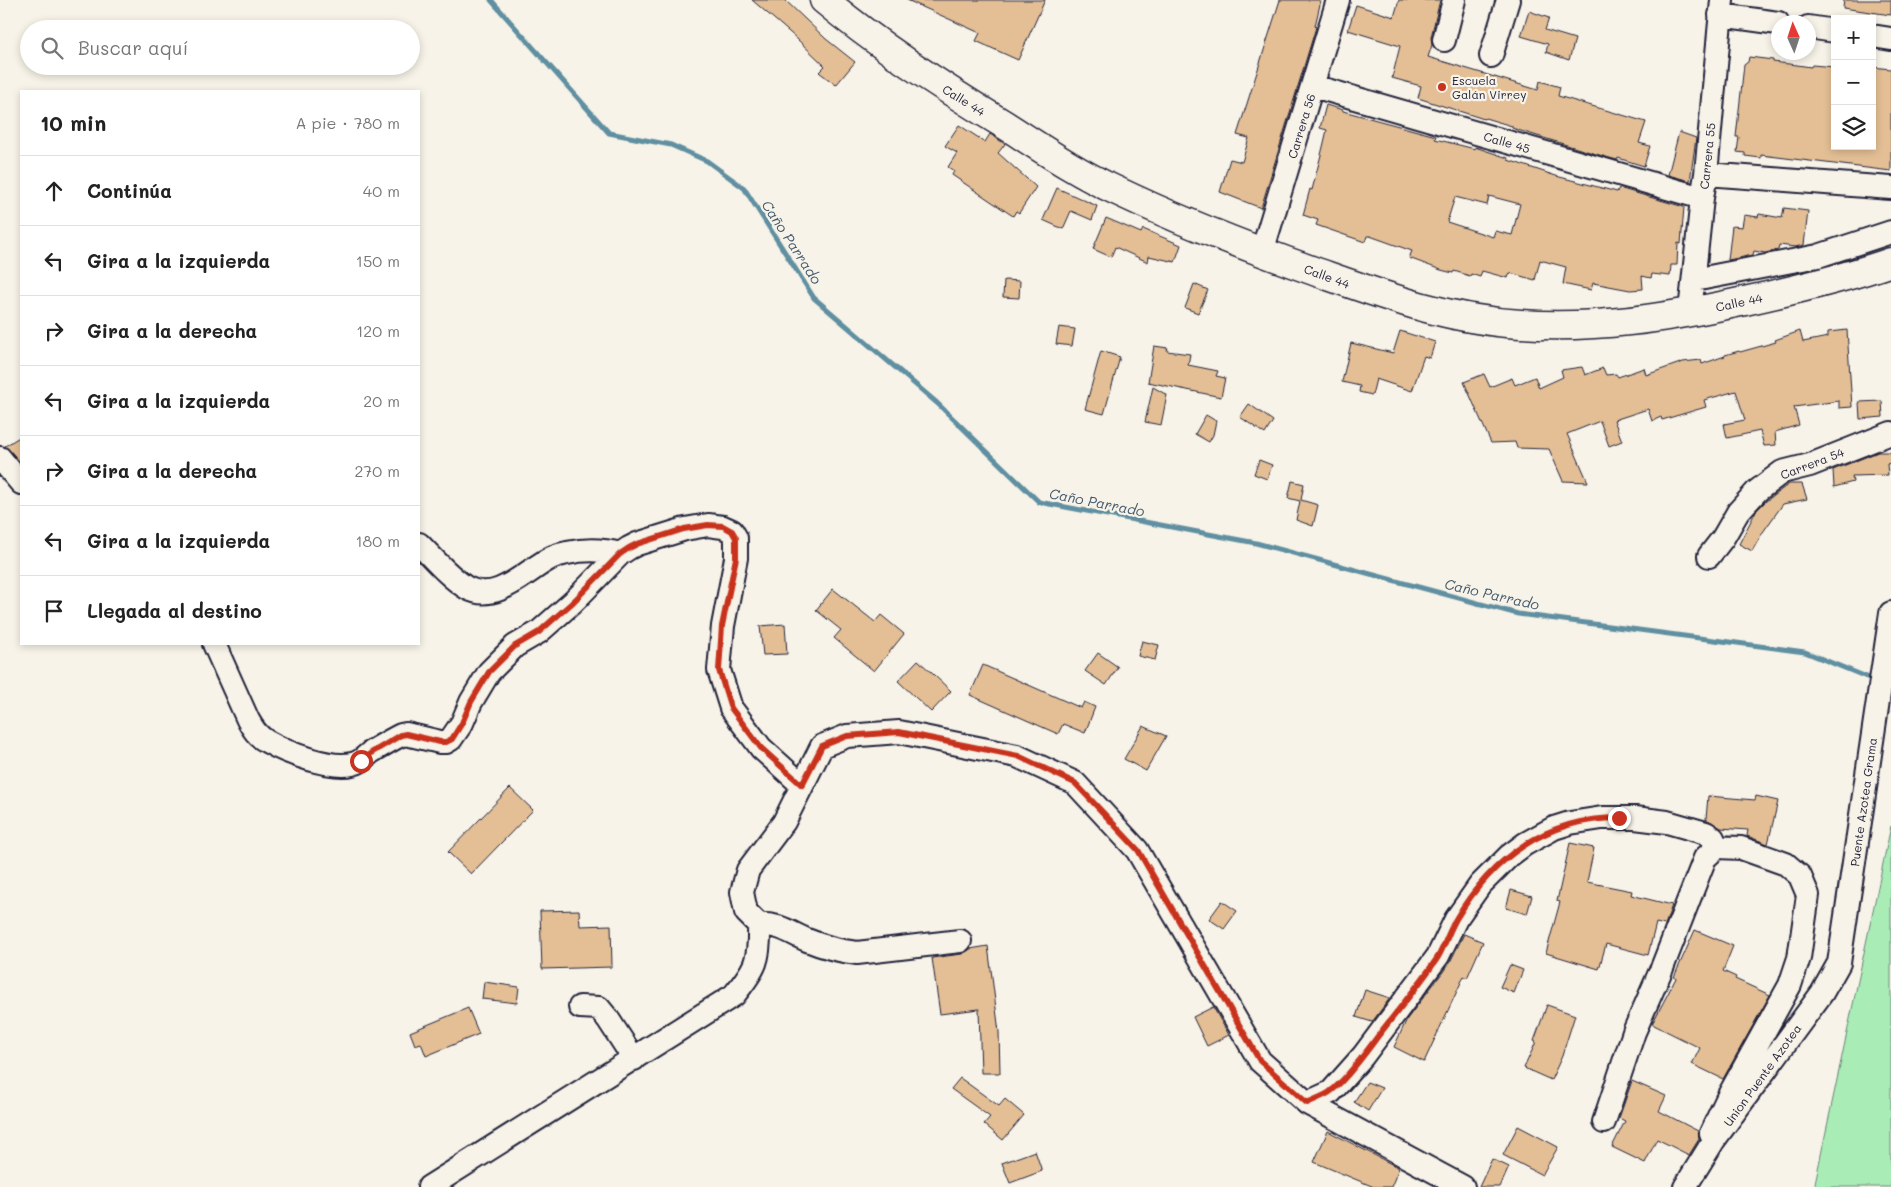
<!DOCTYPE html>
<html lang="es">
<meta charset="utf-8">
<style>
:root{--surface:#fff;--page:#f2f2f2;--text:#222;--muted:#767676;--line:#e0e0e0}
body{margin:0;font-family:Mali,sans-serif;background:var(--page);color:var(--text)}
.controls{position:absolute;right:15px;top:15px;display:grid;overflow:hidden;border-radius:0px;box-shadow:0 2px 8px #0003}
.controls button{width:45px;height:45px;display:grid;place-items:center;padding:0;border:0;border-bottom:1px solid var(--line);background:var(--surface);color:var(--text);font:25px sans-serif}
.compass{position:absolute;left:1771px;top:15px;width:45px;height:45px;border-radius:50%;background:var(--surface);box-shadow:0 2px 8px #0003;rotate:357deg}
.stop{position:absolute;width:15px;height:15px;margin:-11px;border:4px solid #c8321e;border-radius:50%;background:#fff}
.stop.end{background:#c8321e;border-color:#fff;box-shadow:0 1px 5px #0008}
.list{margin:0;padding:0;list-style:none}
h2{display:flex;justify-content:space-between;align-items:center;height:65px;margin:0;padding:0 20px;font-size:21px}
h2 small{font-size:16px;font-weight:400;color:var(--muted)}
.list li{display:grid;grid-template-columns:32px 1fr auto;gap:15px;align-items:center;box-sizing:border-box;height:70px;padding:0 20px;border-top:1px solid var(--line)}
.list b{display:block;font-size:19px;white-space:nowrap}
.list em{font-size:16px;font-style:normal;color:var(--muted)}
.icon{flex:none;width:28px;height:28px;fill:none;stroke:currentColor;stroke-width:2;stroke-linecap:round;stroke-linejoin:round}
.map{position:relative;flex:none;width:1891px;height:1187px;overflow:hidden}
.search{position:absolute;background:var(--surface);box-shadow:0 2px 8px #0003;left:20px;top:20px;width:400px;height:55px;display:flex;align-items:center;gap:12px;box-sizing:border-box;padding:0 18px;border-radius:28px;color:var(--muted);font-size:19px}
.panel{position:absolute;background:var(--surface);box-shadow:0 2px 8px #0003;left:20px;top:90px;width:400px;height:555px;border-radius:0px}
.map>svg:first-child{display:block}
.green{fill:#aaecb6;stroke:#668778}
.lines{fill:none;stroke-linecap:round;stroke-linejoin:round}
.stream{stroke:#5f8fa1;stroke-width:5}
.building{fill:#e4bf95;stroke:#22223b;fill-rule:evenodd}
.minor-casing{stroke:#22223b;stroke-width:26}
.major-casing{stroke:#22223b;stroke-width:31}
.minor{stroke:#f7f3e8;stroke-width:22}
.major{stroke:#f7f3e8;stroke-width:28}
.route{stroke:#c8321e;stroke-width:6}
.poi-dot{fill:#c8321e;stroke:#f7f3e8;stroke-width:2}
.labels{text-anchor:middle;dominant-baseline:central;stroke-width:4.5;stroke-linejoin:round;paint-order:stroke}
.poi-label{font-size:12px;fill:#22223b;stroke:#f7f3e8;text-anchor:start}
.street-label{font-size:12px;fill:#22223b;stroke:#f7f3e8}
.water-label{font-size:14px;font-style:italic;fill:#41586e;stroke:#f7f3e8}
</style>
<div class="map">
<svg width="1891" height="1187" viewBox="0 0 1891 1187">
<rect width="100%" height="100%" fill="#f7f3e8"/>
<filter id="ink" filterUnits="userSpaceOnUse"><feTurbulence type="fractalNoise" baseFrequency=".02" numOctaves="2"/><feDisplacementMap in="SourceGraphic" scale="10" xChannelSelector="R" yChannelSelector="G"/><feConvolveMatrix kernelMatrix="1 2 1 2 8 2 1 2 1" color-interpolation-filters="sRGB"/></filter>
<g filter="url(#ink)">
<path class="green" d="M1891,826V1187H1818L1815,1183Z"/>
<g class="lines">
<path class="stream" d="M491,0L609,133L671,145L707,161L744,188L814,298L937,403L1039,502L1256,543L1518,614L1805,652L1874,680"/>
</g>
<path class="building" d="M752,0H785L826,39L855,62L836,85L819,72L825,66L796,38Z
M907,0H1045L1018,60L976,41L980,33Z
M1280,0H1321L1315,26L1316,27L1261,208L1220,192L1230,159L1242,162L1249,138L1237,135Z
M1399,0H1440L1431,37L1432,45L1428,57L1538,90L1540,81L1560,87L1558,96L1646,122L1639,143L1650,146L1644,166L1618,158L1617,160L1606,157L1521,131L1512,128V126L1485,118L1484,119L1418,98L1421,86L1392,78L1400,46L1348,30L1356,5L1394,17Z
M1844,0H1891V15L1843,8Z
M1529,11L1549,18L1545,30L1575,39L1569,60L1546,52L1548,44L1521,36Z
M1749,57L1773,60V62L1797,65L1811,67L1812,65L1835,67V146H1872V67L1891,69V171L1761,155V158L1745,156V153L1737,152L1739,137H1736L1744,65L1748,62Z
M1326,105L1343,110V111L1436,136L1435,139L1475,149V147L1508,158V160L1556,176L1617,192L1619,188L1622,189L1684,207L1681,244L1678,243L1677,265H1671L1670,276L1652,274L1651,278L1642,276L1643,289L1630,290L1593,283L1591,290L1563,284L1566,267L1540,260L1535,280L1510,273L1508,278L1482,271L1480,277L1471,274L1470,276L1454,271L1453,273L1441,270L1409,258L1412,251L1370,236H1367L1365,242L1316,225L1318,220L1303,215L1310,189L1312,190L1323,147L1327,130L1320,128ZM1489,196L1520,204L1512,235L1495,231L1493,237L1447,222L1455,197L1487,205Z
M959,125L985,142L990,134L1005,144L998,153L1036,187L1019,213L1016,211L1013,216L952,175L954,171L948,167L957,153L945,146Z
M1679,132L1696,138L1690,181L1668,175Z
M1057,188L1097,206L1092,220L1071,211L1063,229L1043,220Z
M1784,208L1808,211L1804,245L1795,247L1779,245L1778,250L1765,253L1754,251L1753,255L1728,260L1732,226L1742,227L1744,215L1758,217L1759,214L1782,218Z
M1106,218L1141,233L1143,229L1181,245L1175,262L1149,256L1148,262L1115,247L1111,257L1093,249Z
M1004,280L1020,281L1019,298L1003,297Z
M1194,284L1208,290L1198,313L1185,308Z
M1059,327L1075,329L1072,346L1056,344Z
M1847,330L1852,407L1839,408V401L1794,407L1799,425L1775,432L1776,445L1764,446L1760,431L1727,438L1724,424L1745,420L1736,391L1704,400L1706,407L1662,420L1661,417L1652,421L1648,409L1614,420L1622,441L1609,446L1600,421L1567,434L1588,482L1563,481L1549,449L1517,448L1515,442L1491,443L1464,382L1484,374L1490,387L1512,378L1515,385L1535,377L1539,388L1563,377L1561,370L1582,367L1585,375L1603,368L1606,375L1616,374L1618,377L1644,368L1646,375L1683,362L1701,360L1702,364L1725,356V355L1739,351L1740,352L1776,342L1775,340L1800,331L1803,342L1828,337V332Z
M1400,331L1435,342L1430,358L1424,356L1412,391L1376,379L1372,395L1359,392L1360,386L1342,382L1351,343L1393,353Z
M1154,346L1168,348L1167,351L1190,354L1188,365L1218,371L1216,376L1225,378L1221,397L1148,382Z
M1101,351L1120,357L1104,414L1085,409Z
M1153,387L1167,395L1161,425L1145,422Z
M1882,401L1883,417L1860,419L1859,402Z
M1249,404L1273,421L1265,434L1240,417Z
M1206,415L1216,421L1213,435L1209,442L1195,434Z
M21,436V463L5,446Z
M1878,452H1891V463L1887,464L1888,475L1852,476L1853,482L1834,487L1833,470Z
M1259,460L1272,465L1267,479L1254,474Z
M1292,481L1304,484L1301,500L1318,505L1313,526L1296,520L1300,501L1288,498Z
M1789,484H1802L1807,499L1783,504L1763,532L1752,551L1739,544L1756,511L1766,501Z
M833,589L875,622L881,615L904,634L874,671L834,638L841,630L816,610Z
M785,624L787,654L763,655L760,626Z
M1142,641L1159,645L1155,660L1138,656Z
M1098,653L1118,667L1106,685L1085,671Z
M918,660L951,691L931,712L898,681Z
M983,665L1081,708L1084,702L1095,707L1085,733L1063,724L1058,734L970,695Z
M1143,726L1166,736L1146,771L1124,759Z
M510,788L533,810L471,874L448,852Z
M1708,796L1755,800L1756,796L1778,801L1768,844L1747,836L1748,830L1721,828L1706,819Z
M1570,843L1594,848L1587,882L1632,891L1631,895L1672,905L1665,925L1656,923L1648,955L1606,944L1599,969L1546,953L1560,902L1557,901Z
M1511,890L1532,896L1527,914L1506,908Z
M1222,901L1237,911L1224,929L1209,919Z
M579,910L580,926L611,925L612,967L542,969L540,911Z
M1695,930L1733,946L1723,971L1736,977L1735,979L1770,995L1723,1079L1692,1064L1700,1048L1652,1024L1676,978L1674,977Z
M1464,934L1483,942L1467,978L1464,976L1424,1062L1394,1047L1407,1019L1449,964Z
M988,946L999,1032L1000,1073H981L979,1009L940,1014L932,958L962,954L970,949Z
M1510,965L1523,970L1514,993L1500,987Z
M484,982L519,987L517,1003L482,999Z
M1365,990L1390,998L1372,1022L1356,1017Z
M1547,1005L1575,1015L1562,1056L1551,1080L1524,1068L1536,1042L1534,1041Z
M1213,1007L1229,1035L1207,1046L1193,1017Z
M468,1008L479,1034L426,1056L421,1043L415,1045L410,1032Z
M960,1078L999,1106L1005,1099L1024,1115L1003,1140L984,1124L990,1117L951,1089Z
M1632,1081L1666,1096L1659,1111L1698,1131L1699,1139L1689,1155L1657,1139L1645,1163L1612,1147L1625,1121L1619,1118Z
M1367,1082L1382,1088L1368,1111L1354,1102Z
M1518,1126L1558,1147L1542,1175L1503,1155Z
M1328,1131L1399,1168L1391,1187H1374L1314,1162Z
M1035,1151L1042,1171L1010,1183L1002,1163Z
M1492,1159L1509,1167L1500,1187H1479Z"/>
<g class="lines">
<defs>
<path id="minor" d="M1720,15L1778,23
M1808,27L1835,31
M1872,36L1891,39
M1444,40L1454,0
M1491,56L1508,0
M1313,86L1702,198
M1706,174L1891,188
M1262,252L1338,0
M1694,280L1818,256L1891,232
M1690,312L1702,198L1706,174L1722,0
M0,458L21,483
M419,544C433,558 450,578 467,588C498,605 528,568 553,557C557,555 563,554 567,553C586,549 601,549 620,554
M1709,556L1723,538L1738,512L1757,491L1782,472L1810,465L1891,433
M214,644L248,720C253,729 258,737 268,742C287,753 330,769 352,764C360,763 365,757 371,752C381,746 391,740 401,735L406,734L440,742H446L451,739L462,723L471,702L489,672L515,646L539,632L573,602L620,554L629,548L637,544L685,529L708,525L723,527L732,531L736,538V558L723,626L719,670L731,708L761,748L802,785
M759,925C777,923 791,933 807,940C824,947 839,951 857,953L960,941
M580,1007L599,1008L608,1019L634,1059
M1307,1103L1331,1092L1363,1056L1438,956L1456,919L1480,885L1509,856L1525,844L1554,828L1570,823L1602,818H1635L1667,822L1706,833L1713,838L1717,847
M1604,1122L1634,1032L1662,968L1705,858L1717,847L1741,848L1786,864L1800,876L1808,895L1799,958L1790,985L1729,1095L1711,1133L1714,1140
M429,1187L734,995C756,968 760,960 759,925L746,912L742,892L748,870L784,822L822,746L847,736L899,732L1017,756L1075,783L1137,850L1260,1061L1307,1103L1463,1187
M1685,1187L1714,1140L1822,993L1839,963L1891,613"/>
<path id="major" d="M824,0C880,47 942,87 1005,125C1041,148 1076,172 1115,190C1180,221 1246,247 1314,271C1382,295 1448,320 1521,324C1595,329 1667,318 1740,302C1791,291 1842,279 1891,262"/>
</defs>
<use href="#minor" class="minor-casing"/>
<use href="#major" class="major-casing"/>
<use href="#minor" class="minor"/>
<use href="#major" class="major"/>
</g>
</g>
<g class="lines" filter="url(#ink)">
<path class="route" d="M361,761L371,753L401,735L406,734L440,742H446L452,739L462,723L471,702L489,672L515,646L539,632L573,602L620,554L629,548L637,544L684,529L708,525L723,526L732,531L736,538V558L722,626L719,670L731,708L761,748L802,785L822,746L847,736L899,732L1018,756L1075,783L1138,850L1260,1061L1307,1103C1315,1099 1325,1096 1331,1091C1347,1079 1366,1052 1378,1036C1397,1011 1421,983 1438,957C1445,945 1449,931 1456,919C1492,858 1546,818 1619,818"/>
</g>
<circle class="poi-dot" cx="1442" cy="87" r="5"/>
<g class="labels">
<g class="poi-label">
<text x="1452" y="80">Escuela<tspan x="1452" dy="14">Galán Virrey</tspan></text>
</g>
<g class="street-label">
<text transform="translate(964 100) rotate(32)">Calle 44</text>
<text transform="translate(1301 126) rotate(-73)">Carrera 56</text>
<text transform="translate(1507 142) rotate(16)">Calle 45</text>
<text transform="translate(1707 156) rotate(-84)">Carrera 55</text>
<text transform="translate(1327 276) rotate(20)">Calle 44</text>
<text transform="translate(1739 302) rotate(-12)">Calle 44</text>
<text transform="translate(1812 463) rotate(-21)">Carrera 54</text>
<text transform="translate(1863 802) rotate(-82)">Puente Azotea Grama</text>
<text transform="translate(1762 1075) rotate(-54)">Union Puente Azotea</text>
</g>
<g class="water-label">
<text transform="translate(792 242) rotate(57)">Caño Parrado</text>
<text transform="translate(1097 502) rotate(11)">Caño Parrado</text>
<text transform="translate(1492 594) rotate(13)">Caño Parrado</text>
</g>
</g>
</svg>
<div class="controls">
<button>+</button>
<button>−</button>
<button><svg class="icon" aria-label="layers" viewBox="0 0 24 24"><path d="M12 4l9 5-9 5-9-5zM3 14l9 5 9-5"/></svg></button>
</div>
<svg class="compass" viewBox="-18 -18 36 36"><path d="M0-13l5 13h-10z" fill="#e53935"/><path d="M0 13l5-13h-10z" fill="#767676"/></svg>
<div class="stop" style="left:361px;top:761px"></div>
<div class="stop end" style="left:1619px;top:818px"></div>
<div class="search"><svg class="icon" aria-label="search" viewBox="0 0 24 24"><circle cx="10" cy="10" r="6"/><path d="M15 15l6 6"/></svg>Buscar aquí</div>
<section class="panel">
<h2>10 min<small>A pie · 780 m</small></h2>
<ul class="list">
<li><svg class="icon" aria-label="ahead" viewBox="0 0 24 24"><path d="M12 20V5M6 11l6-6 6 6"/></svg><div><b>Continúa</b></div><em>40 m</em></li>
<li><svg class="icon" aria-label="left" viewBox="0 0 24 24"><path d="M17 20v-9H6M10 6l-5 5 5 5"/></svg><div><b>Gira a la izquierda</b></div><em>150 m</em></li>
<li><svg class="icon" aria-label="right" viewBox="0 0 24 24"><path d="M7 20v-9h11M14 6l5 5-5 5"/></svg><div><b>Gira a la derecha</b></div><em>120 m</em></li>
<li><svg class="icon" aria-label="left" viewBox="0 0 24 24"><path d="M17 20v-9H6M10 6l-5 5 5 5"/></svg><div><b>Gira a la izquierda</b></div><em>20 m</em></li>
<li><svg class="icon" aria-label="right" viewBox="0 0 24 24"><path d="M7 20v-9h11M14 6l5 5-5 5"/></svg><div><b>Gira a la derecha</b></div><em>270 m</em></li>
<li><svg class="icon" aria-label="left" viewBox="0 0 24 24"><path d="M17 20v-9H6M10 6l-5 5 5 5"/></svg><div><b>Gira a la izquierda</b></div><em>180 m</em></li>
<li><svg class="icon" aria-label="arrive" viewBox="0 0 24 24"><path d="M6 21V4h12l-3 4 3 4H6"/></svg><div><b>Llegada al destino</b></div></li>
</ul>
</section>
</div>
